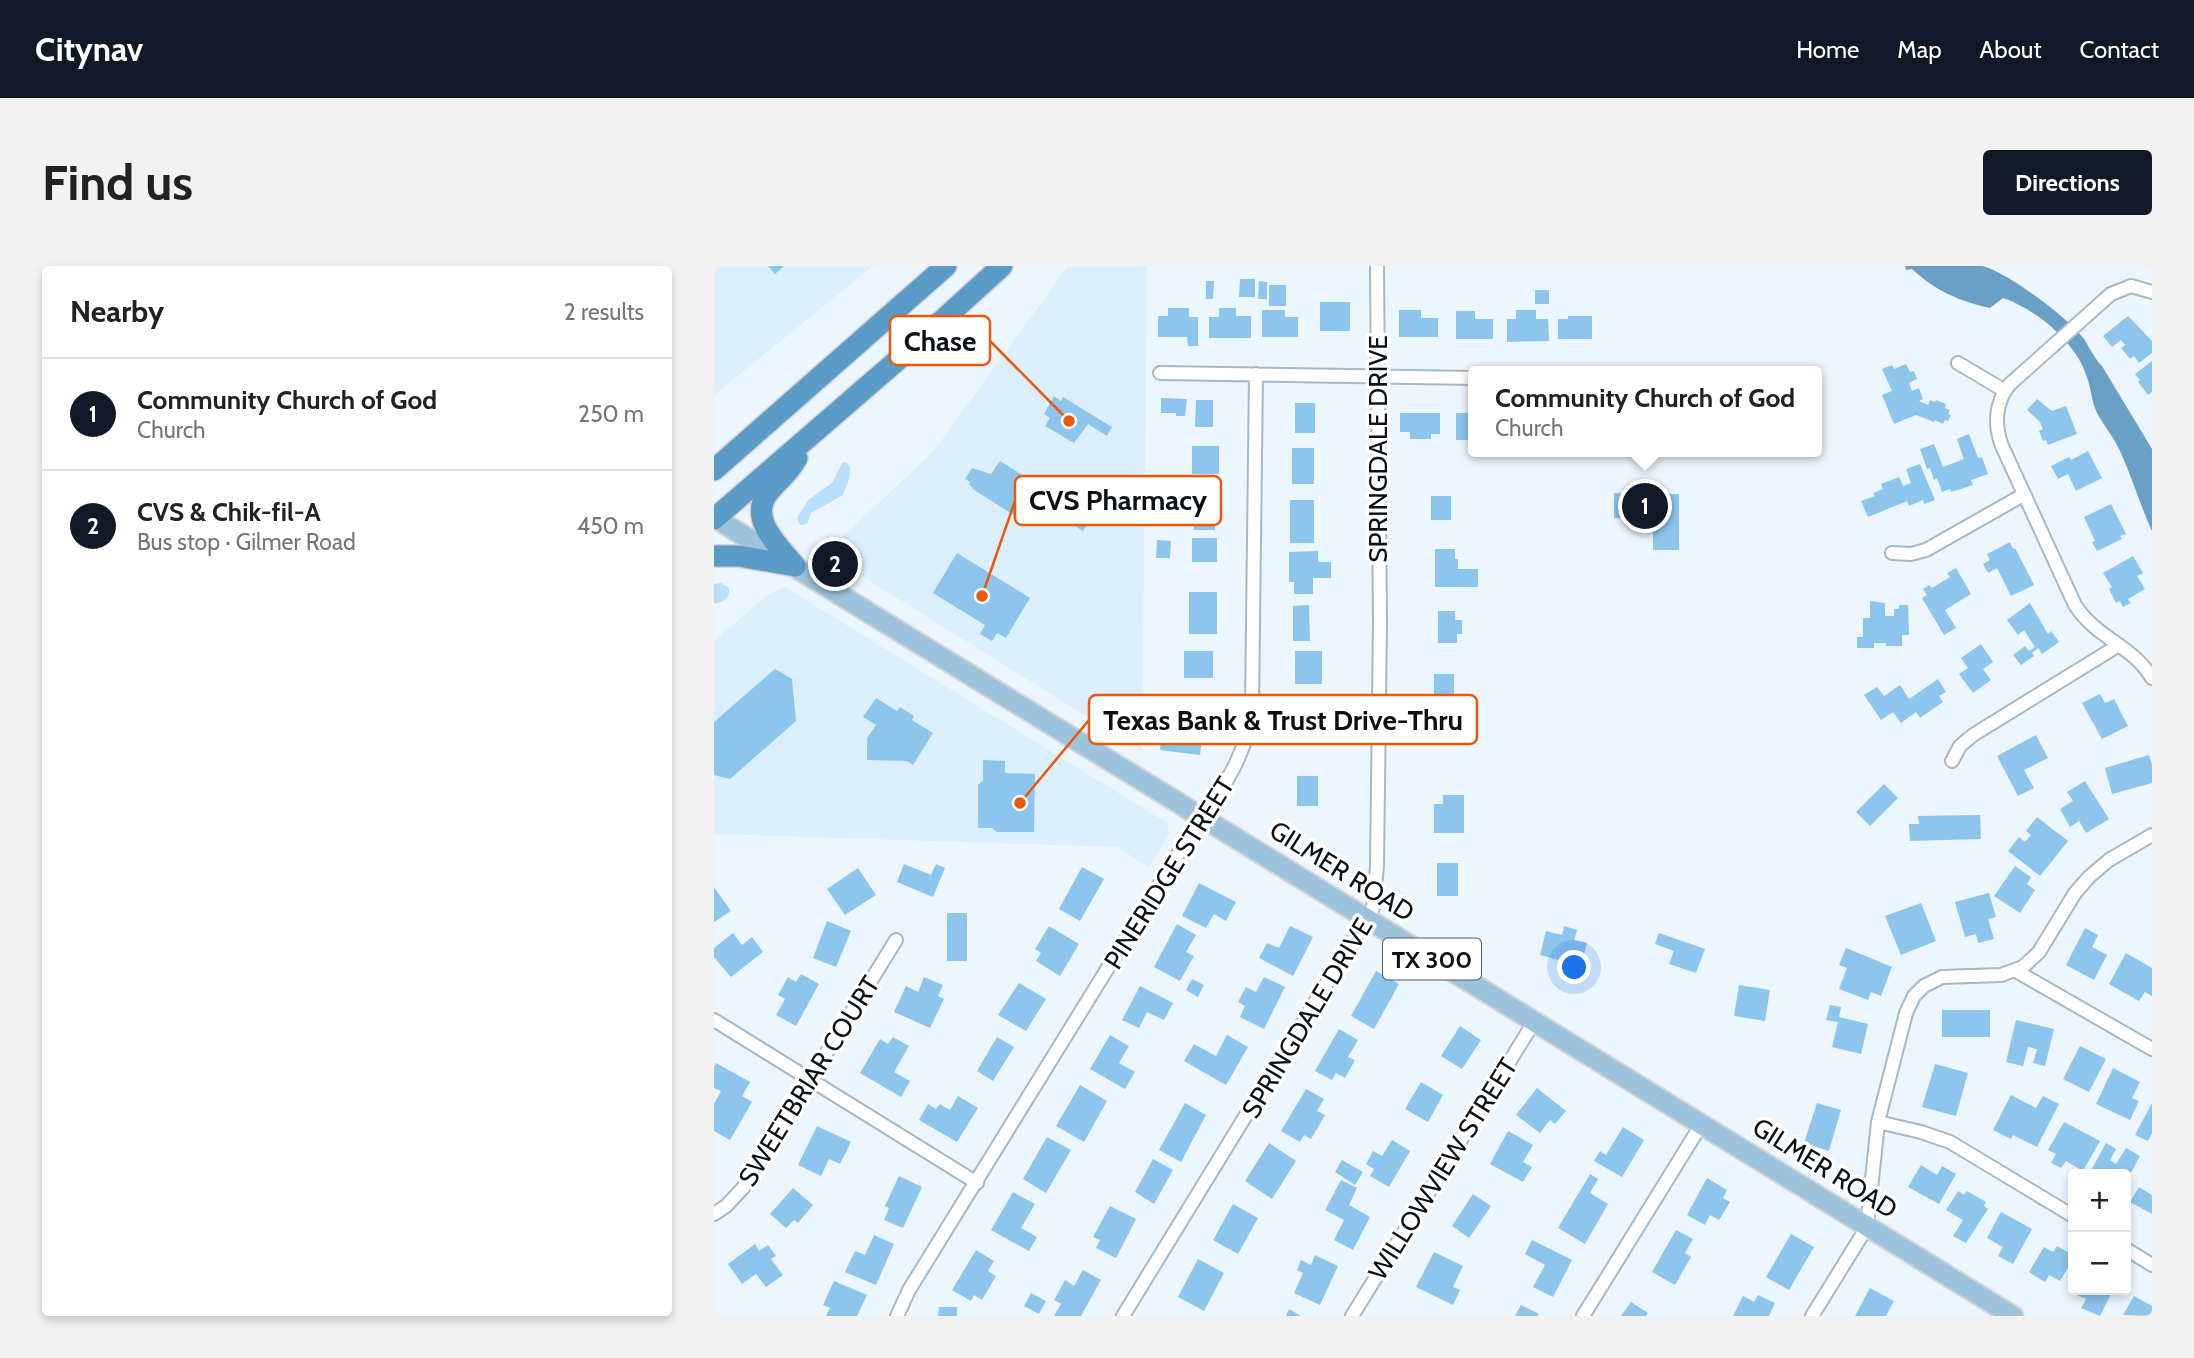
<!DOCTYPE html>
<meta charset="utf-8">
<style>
:root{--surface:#fff;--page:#f2f2f2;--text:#222;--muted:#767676;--line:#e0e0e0;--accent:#111827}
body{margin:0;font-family:Cabin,sans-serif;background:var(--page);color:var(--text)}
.controls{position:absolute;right:21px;bottom:21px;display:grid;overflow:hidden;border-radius:7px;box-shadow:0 4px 10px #0003}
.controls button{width:63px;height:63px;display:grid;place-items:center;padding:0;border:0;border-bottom:2px solid var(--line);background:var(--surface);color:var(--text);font:35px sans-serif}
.you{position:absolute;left:861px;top:702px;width:24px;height:24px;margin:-18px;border:5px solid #fff;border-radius:50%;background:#1a73e8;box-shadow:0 0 0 10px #1a73e833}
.badge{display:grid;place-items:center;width:46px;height:46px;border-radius:50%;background:var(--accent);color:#fff;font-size:23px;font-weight:700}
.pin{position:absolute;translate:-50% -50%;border:4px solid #fff;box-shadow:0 2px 7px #0006}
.popup{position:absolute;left:754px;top:100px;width:354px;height:91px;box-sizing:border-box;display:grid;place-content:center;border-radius:7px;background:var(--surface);filter:drop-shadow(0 2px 5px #0005);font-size:23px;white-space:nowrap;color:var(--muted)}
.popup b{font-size:26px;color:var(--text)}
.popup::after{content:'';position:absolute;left:50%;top:100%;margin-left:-14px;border:14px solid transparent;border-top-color:var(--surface)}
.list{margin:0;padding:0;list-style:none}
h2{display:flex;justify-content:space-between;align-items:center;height:91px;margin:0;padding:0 28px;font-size:30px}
h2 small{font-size:23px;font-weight:400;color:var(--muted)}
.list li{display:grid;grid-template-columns:46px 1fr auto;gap:21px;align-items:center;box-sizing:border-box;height:112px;padding:0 28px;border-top:2px solid var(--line)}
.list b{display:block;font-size:26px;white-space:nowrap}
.list p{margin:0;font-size:23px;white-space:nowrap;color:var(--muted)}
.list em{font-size:23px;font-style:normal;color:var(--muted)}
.map{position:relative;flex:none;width:1438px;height:1050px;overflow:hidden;border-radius:7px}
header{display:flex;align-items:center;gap:42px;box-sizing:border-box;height:98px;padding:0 35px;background:var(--accent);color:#fff}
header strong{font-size:33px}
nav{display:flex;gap:38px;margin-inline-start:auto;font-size:24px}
.intro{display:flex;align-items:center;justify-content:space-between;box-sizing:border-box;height:168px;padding:0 42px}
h1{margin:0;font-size:49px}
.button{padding:18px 32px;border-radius:7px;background:var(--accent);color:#fff;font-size:24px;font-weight:700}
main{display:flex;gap:42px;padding:0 42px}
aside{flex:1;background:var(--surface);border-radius:7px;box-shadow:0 4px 10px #0003}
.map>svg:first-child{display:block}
.built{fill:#dceffd}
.green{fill:#b8dffd}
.water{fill:#6a9fc6}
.building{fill:#8ec5ec}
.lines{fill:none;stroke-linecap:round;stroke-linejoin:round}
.street-casing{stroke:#a8b8c4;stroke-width:16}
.primary-casing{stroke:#d3d4d5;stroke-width:23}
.highway-casing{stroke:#d3d4d5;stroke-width:24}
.street{stroke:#fff;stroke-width:12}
.primary{stroke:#9dc3dd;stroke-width:19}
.highway{stroke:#5b9bc7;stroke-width:21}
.labels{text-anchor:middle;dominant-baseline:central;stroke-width:7;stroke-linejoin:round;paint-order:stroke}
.shield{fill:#fff;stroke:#54585b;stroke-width:2}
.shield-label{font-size:24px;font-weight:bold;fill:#0b1115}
.street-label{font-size:26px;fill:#0b1115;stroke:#fff}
.leader{fill:none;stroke:#e8590c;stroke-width:2.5}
.callout-dot{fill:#e8590c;stroke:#fff;stroke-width:2.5}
.callout{fill:#fff;stroke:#e8590c;stroke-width:2.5}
.callout-label{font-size:28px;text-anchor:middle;font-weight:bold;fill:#0b1115}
</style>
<header>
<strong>Citynav</strong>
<nav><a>Home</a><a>Map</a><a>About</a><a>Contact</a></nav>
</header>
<div class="intro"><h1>Find us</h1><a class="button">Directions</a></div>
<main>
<aside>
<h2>Nearby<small>2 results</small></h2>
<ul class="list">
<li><span class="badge">1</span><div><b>Community Church of God</b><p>Church</p></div><em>250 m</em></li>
<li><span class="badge">2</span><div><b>CVS &amp; Chik-fil-A</b><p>Bus stop · Gilmer Road</p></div><em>450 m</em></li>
</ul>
</aside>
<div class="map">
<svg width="1438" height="1050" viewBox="0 0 1438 1050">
<rect width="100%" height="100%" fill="#ecf6fe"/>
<path class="built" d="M0,0H159L0,129Z
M354,0H433L428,485L111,287L219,186Z
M71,321L453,557L455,568L435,601L403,581L0,568V375L55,328Z"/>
<path class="green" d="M132,196L136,201L135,213L129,229L97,247L93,258L86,259L83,252L95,233L118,217L128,197Z
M7,317L15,322C16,333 9,336 0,338V318Z"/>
<path class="water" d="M1191,0C1211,0 1251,0 1268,0C1292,5 1356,53 1370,73C1376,82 1380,92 1388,100L1438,183V265C1426,239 1418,211 1406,185C1400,171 1390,160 1383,147C1377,134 1377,119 1371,106C1360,75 1320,42 1289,32L1276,42C1245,35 1222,25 1198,3L1192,4Z"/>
<path class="building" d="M54,0H70L61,8Z
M526,13H541V31H525Z
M492,15H500L499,33H492Z
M545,15L553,16V33H544Z
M555,19H572V40H555Z
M821,24H835V38H821Z
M606,36H636V65H606Z
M454,42H475V51H484V80H474L473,71H444V50H454Z
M505,42H522V50H537V72H495V51H505Z
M548,44H571V51H584V71H548Z
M685,44H707V52H724V71H685Z
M802,44H822V53H834L835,75L793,76V53H802Z
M742,45H761V53H779V73H742Z
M854,50H878V73H844V53H854Z
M1414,50L1438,75V87L1425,97L1420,90L1416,93L1407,82L1411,79L1407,74L1398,81L1389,70Z
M1438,95V126L1434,129L1424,116L1426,114L1421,108Z
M1192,98L1196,106L1200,105L1203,113L1195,117L1198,125L1205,122L1209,133L1205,135L1214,139L1216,134L1221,136L1222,134L1232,138L1231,142L1236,144L1234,148L1237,149L1234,155L1231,154L1229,158L1221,154L1220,156L1202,149L1180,158L1168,129L1178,125L1168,103L1178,99L1180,103Z
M340,130L347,135L349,131L398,161L393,170L374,158L360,177L331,160L336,152L330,148Z
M447,132L473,133L471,150H462V147H447Z
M1323,133L1338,145L1352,140L1363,168L1334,179L1332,174L1329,175L1325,165L1329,163L1326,156L1313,144Z
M482,134H499V161H481Z
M581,137H601V167H581Z
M686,147H726V168H717V173H696V166H686Z
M742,147H760V174H742Z
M1255,168L1264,192L1268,191L1274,208L1257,214L1259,219L1237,226L1236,223L1228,226L1223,212L1220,214L1216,202L1213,203L1206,183L1220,178L1229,201L1250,193L1243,173Z
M478,180H505V208H478Z
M578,182H600V218H578Z
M1374,185L1388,212L1362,225L1354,208L1344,213L1337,200L1355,191L1357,194Z
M286,195L377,252L369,265L319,235L308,254L260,224L255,218L256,216L251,213L258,202L277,208Z
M1206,198L1221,234L1210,238L1209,234L1195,240L1193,235L1154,251L1147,235L1161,230L1159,227L1169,223L1167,218L1185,211L1189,220L1197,217L1192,203Z
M935,219H947V228H965V284H939V259H947V253L900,252V227L934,228Z
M717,230H737V254H717Z
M576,234H600V277H576Z
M480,235H501V264H480Z
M1397,238L1412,268L1406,270L1408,273L1383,285L1378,276L1381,275L1370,251Z
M478,272H503V296H478Z
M443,274L457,275L456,292H442Z
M1296,276L1299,283L1301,282L1320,319L1297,330L1283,302L1274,307L1269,298L1276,294L1273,288Z
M721,283H741V293H744V303H764V321H721Z
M604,285V296H617V312H599V328H580V316H575V286Z
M243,287L316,332L292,372L283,367L278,375L266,368L271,359L219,327Z
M1419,290L1429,307L1423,310L1431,323L1414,333L1417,337L1409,341L1406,335L1402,337L1395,323L1398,321L1389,307Z
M1242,302L1257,328L1231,344L1242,362L1230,369L1208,332L1213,329L1209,323L1215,319L1218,322L1236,311L1233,307Z
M475,326H503V368H475Z
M1156,335L1171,337V350H1180V343H1185V339H1194L1195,369H1188V380H1172V377H1160V382H1143V371H1149V352H1156Z
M1316,337L1334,368L1337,365L1345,376L1328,388L1324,382L1318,387L1320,390L1307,399L1299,389L1311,380L1315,385L1321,381L1310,364L1304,369L1293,354Z
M595,339L596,375H579V340Z
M724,345H741V354H748V368H743V377H724Z
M1267,378L1279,396L1269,403L1277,414L1259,427L1245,408L1254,402L1247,392Z
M470,385H499V412H470Z
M581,385H608V418H581Z
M61,403L78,413L82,455L16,513L0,509V456Z
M720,408H740V440H720Z
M1224,413L1232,426L1225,430L1229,436L1206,452L1202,446L1187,457L1179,446L1167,454L1150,429L1163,421L1170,430L1186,419L1195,433Z
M1386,428L1391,437L1400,433L1414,460L1388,473L1368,437Z
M583,430H601V439H616V456H605V477H582Z
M162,432L183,445L186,441L200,450L198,454L219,467L199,499L193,495L153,494V472L162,459L149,451Z
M472,434L493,437L486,489L446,484L448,466L468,468Z
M1322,469L1334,492L1310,504L1320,522L1304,530L1283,490Z
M1435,489L1438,499V517L1398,528L1391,502Z
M269,494L291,495V507L321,508L320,566H283L278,562H264V519L269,515Z
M583,510H604V540H583Z
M1371,515L1395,553L1372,567L1365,555L1356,561L1346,543L1359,535L1353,526Z
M1170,518L1184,532L1156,560L1142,546Z
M729,529H750V567H720V538H729Z
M1266,549L1267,573L1196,575L1195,558H1205L1204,550Z
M1323,551L1354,575L1326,610L1294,585L1305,571L1311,576L1317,569L1312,565Z
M723,597H744V630H723Z
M190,598L217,609L222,598L231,602L219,631L183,616Z
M1301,600L1317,611L1313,618L1321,624L1306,647L1280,630Z
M368,601L390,613L366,655L345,643Z
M144,602L162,629L131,649L113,623Z
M485,617L522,636L512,655L500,648L492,662L468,650Z
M0,621L17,645L0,656Z
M1275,627L1282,651L1274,653L1280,673L1264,677L1262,668L1251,671L1241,636Z
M1207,637L1222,675L1187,689L1171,650Z
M233,647H253V695H233Z
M113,655L137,665L122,701L99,692Z
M463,658L482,669L472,686L480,690L466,715L440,701Z
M335,660L365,678L346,710L322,695L327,687L321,683Z
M576,660L599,671L579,710L545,692L553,677L565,682Z
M850,660L863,664L860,674L873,677L867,700L826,689L832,665L848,669Z
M1371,662L1384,669L1378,681L1393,689L1380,714L1352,699Z
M19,667L28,679L38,671L49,686L17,711L0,691V682Z
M945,667L991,683L982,707L955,698L960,685L941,678Z
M1132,682L1178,701L1167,730L1157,726L1154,734L1125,723L1133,702L1125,699Z
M1412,687L1438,702V730L1431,726L1425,735L1395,718Z
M662,705L685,718L660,763L637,750Z
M87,708L105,718L82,760L62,749L71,733L64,729L74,711L82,716Z
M210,711L229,719L224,730L230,733L216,762L180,746L192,720L204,726Z
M550,711L571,721L550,763L526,751L531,740L524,736L532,721L542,726Z
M478,713L490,719L484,731L472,724Z
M305,717L332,733L312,765L284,749Z
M1025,719L1056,724L1051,755L1020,750Z
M426,720L459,737L450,754L433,746L425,762L408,754Z
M1116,739L1127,741L1125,751L1154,758L1147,788L1118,781L1124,756L1112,754Z
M1228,744H1276V771H1228Z
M1302,754L1340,763L1331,800L1319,797L1323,783L1314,781L1309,800L1292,796Z
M746,760L767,774L748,803L727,790Z
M625,763L644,774L634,791L641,794L631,812L622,807L618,814L601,805Z
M396,769L415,780L405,797L421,806L411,823L376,803Z
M513,769L534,781L512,819L470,795L480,778L502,790Z
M179,771L195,780L180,806L196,815L187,831L146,807L166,773L174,778Z
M283,771L300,781L279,815L263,805Z
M1366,780L1392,793L1375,826L1349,813Z
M2,797L36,816L28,830L38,836L16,874L0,865V838L7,825L0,822V801Z
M1221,798L1254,807L1242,850L1208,841Z
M1399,802L1426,816L1418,832L1425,835L1416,854L1382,838Z
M707,816L729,829L714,856L691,843Z
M366,819L393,835L370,876L342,860Z
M823,822L852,845L841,858L836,854L826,867L802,849Z
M592,823L610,833L603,845L611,849L597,873L590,869L586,876L567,865Z
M1297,829L1322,842L1329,830L1345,838L1323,881L1299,869L1297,873L1279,864Z
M244,830L264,842L243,876L205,854L214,838L222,843L226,838L236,844Z
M471,837L492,849L467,896L445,884Z
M1103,837L1127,844L1115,885L1090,877Z
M1438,837V867L1434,875L1421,869Z
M1350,856L1386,875L1369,905L1352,895L1347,902L1337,897L1342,888L1334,884Z
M103,860L137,876L126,898L115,893L107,910L84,899Z
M909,861L930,874L908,911L880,895L886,885L892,889Z
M794,865L819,879L809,896L818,901L809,916L776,898Z
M333,871L357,884L332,927L309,913Z
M678,874L696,885L675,921L656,910L660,903L652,898L659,885L668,890Z
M555,877L582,895L558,933L531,915Z
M1392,877L1402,883L1396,894L1402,898L1412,882L1426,890L1412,916V908H1375Z
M439,893L459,904L440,938L421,926Z
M628,894L649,906L641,919L621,906Z
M1207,899L1223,909L1228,900L1242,908L1225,938L1194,921Z
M876,908L884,913L876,927L894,938L871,978L844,962Z
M185,910L208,921L189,962L170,954L175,942L171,940Z
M993,912L1013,924L1009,932L1016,936L1005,954L996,949L991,959L973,949Z
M627,914L643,922L635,939L656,951L639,984L620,974L630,954L611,944Z
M1425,921L1438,929V948L1416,936Z
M79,922L99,939L84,957L80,954L72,962L56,948Z
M1244,925L1250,929L1253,925L1272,936L1270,940L1274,943L1252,977L1239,970L1249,954L1232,944Z
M299,926L321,938L307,962L323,971L315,985L277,964Z
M759,928L777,940L755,972L738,960Z
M519,938L544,952L524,988L499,974Z
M396,940L422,953L402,992L382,982L386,974L379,971Z
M1287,946L1318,963L1299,998L1284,990L1289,981L1273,972Z
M962,964L979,973L971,987L977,991L961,1019L938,1006Z
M1077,968L1100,981L1075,1024L1052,1011Z
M160,969L180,978L162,1019L131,1006L141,985L151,989Z
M818,974L858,994L839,1031L819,1021L831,999L811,988Z
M41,978L45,985L54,979L62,990L57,993L69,1009L52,1021L42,1008L28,1018L14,998Z
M1343,980L1359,989V993L1346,1015L1335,1009L1331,1016L1315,1006L1330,981L1339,986Z
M262,984L280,995L274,1005L282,1010L268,1034L260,1029L257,1035L238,1024Z
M720,986L749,1000L739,1021L746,1024L739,1039L702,1021Z
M601,989L624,1000L606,1039L580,1027L589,1007L583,1004L587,994L597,999Z
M484,993L510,1007L490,1045L464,1031Z
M369,1004L387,1014L367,1050H340L347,1038L340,1034L351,1014L360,1020Z
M120,1015L153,1029L143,1050H112L116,1042L109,1039Z
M1156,1022L1180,1035L1172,1050H1141Z
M1365,1024H1399L1386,1050L1367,1042L1372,1033L1363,1029Z
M317,1027L332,1035L325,1048L310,1040Z
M1044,1029L1061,1037L1055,1050H1019L1029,1030L1040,1036Z
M1420,1030L1438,1040V1050L1409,1049Z
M917,1036L934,1047L932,1050H907Z
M807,1039L825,1048L823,1050H801Z
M225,1041H243V1050H224Z
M575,1043L587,1050H572Z"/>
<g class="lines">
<defs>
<path id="street" d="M1438,26L1417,20L1397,28L1296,118C1281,136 1280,159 1288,180L1361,339C1383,373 1418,379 1438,412
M1244,97L1291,125
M446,107L760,112
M1178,287L1197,288L1212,284L1309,229
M1238,495L1246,480L1259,469L1405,379
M1302,705L1438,783
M0,754L263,917
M1164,856L1207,866L1236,876L1359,950
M0,948L12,940L29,922L182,674
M1412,983L1438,999
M183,1050L195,1024L487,551C513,518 534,484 538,441L542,108
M409,1050L659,642L663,600L666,356L663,0
M638,1050L820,756
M869,1050L987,859
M1098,1050L1153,961L1164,856L1192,747L1200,730L1210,720L1228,711L1287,709L1309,701L1325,686L1361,627L1375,611L1395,594L1438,569"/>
<path id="primary" d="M1,252L1299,1050"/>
<path id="highway" d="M0,204L232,0
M0,253L201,79L288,0
M0,290H25L81,300
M81,300C65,280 34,253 54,227C65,213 73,210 83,192"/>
</defs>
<use href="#street" class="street-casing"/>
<use href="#primary" class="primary-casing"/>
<use href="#highway" class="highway-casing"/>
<use href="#street" class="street"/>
<use href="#primary" class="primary"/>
<use href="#highway" class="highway"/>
</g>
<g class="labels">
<rect class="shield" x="669" y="672.5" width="98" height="41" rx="5"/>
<g class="shield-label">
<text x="718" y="693">TX 300</text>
</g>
<g class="street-label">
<text transform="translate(664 183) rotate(-90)">SPRINGDALE DRIVE</text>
<text transform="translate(628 605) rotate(32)">GILMER ROAD</text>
<text transform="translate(455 607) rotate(-58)">PINERIDGE STREET</text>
<text transform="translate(593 752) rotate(-59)">SPRINGDALE DRIVE</text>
<text transform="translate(95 815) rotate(-58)">SWEETBRIAR COURT</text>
<text transform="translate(1111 902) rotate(32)">GILMER ROAD</text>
<text transform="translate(729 903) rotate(-58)">WILLOWVIEW STREET</text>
</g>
</g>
<path class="leader" d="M355 155L276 75M268 330L301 235M306 537L375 454"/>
<g class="callout-dot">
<circle cx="355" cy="155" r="7"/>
<circle cx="268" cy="330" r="7"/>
<circle cx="306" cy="537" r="7"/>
</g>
<g class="callout">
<rect x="176" y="50" width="100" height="49" rx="7"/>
<rect x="301" y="210" width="206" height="49" rx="7"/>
<rect x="375" y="429" width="388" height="49" rx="7"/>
</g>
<g class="callout-label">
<text x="226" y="85">Chase</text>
<text x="404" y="244">CVS Pharmacy</text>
<text x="569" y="464">Texas Bank &amp; Trust Drive-Thru</text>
</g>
</svg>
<div class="controls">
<button>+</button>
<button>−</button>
</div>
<div class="you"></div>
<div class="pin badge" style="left:931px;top:240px">1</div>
<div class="popup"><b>Community Church of God</b>Church</div>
<div class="pin badge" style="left:121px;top:298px">2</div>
</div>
</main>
